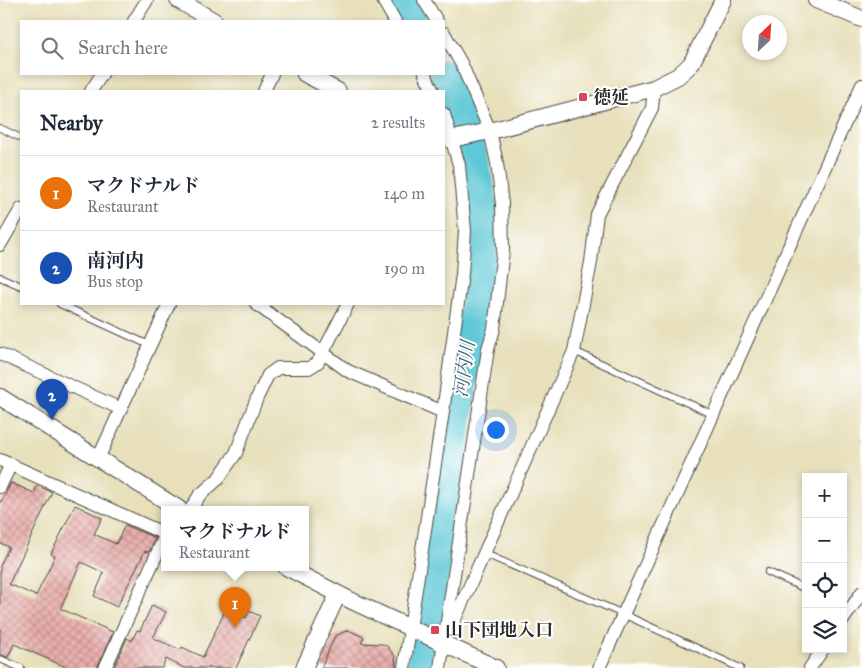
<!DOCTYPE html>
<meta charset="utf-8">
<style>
:root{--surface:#fff;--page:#f2f2f3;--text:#1f2937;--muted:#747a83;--line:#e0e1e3;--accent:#d1495b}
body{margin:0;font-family:"IM FELL Great Primer","Noto Serif JP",serif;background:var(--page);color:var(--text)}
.controls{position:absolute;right:15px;bottom:15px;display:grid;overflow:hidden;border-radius:0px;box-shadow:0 2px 8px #0003}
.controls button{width:45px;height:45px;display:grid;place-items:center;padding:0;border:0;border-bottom:1px solid var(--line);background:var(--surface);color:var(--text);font:25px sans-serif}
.compass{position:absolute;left:742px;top:15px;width:45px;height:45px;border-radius:50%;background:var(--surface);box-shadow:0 2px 8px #0003;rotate:25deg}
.you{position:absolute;left:495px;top:429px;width:18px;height:18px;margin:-12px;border:4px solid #fff;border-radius:50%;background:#1a73e8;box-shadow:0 0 0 8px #1a73e833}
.badge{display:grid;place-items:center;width:32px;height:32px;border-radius:50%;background:var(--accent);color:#fff;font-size:16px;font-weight:700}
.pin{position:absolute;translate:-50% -41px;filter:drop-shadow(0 1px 2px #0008)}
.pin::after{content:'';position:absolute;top:26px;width:18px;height:15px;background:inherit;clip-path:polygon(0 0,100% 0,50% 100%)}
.popup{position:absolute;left:161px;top:506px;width:148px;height:65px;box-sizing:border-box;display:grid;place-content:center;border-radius:0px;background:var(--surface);filter:drop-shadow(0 1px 4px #0005);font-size:16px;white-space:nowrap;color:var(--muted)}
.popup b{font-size:19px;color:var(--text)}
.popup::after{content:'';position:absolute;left:50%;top:100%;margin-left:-10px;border:10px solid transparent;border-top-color:var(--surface)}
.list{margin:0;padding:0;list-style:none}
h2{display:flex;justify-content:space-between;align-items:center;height:65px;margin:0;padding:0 20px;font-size:21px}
h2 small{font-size:16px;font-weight:400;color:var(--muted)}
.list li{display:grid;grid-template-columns:32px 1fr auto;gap:15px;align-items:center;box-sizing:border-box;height:75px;padding:0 20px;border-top:1px solid var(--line)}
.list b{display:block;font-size:19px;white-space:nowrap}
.list p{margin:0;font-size:16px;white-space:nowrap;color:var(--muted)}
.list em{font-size:16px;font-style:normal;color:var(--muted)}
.icon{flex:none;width:28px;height:28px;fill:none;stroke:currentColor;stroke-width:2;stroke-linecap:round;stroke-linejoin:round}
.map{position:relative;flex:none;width:862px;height:668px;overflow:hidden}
.search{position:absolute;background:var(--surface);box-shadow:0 2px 8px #0003;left:20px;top:20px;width:425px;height:55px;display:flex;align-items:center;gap:12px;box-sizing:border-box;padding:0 18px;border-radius:0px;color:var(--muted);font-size:19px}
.panel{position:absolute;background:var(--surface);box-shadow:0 2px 8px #0003;left:20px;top:90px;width:425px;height:215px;border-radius:0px}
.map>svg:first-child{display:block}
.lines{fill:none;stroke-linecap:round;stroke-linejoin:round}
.river{stroke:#5dc8d6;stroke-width:29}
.building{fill:url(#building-cross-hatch)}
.service-casing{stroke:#474641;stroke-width:8}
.minor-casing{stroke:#474641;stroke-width:14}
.tertiary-casing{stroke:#474641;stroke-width:18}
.service{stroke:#fff;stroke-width:6}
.minor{stroke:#fff;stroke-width:12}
.tertiary{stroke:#fff;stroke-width:16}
.poi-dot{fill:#d1495b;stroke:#fff;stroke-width:2}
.labels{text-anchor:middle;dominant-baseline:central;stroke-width:4;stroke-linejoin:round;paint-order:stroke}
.poi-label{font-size:18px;font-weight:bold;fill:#2b2b2b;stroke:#fff;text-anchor:start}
.water-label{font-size:19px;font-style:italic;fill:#3c6267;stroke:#fff}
</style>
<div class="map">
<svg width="862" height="668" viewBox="0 0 862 668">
<defs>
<pattern id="building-cross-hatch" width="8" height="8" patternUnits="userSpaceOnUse" patternTransform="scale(1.25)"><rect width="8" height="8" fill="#e9afab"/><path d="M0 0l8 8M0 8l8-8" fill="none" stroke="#bd8f8b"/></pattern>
</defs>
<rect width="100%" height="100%" fill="#fff"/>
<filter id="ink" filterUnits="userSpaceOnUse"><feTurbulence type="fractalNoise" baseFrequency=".02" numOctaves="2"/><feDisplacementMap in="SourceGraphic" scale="10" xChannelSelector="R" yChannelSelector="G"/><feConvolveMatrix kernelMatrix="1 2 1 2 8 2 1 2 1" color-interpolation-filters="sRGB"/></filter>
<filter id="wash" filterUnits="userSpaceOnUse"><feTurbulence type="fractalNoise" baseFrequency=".0096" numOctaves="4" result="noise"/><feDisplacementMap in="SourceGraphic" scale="20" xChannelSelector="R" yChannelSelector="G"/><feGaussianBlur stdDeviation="1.12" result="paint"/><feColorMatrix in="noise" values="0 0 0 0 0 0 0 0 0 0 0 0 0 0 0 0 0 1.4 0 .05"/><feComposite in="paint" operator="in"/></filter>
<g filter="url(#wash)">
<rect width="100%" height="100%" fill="#e7e0bb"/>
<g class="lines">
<path class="river" d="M400,0L413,21
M421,668L478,283C480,265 484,247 484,229C485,178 462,121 444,74"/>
</g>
<g id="blocks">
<path class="building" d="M11,483L34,493L37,486L52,492L9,584L36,596L55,556L51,554L75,505L102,518L94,534L116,544L125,525L155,538L149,552L145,551L117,607L94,596L104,573L81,562L61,607V609L113,632L97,668H68L14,644L8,657L0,654V566L9,547L0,543V501H2Z
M152,605L166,612L153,638L181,650L182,647L203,657L226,609L246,618L249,611L260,616L236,668H184L166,659L162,668H114L127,638L132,641L137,630L140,631Z
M348,630L364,637L361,643L382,644L387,646L395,656L396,668H321L335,636Z"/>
</g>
</g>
<g filter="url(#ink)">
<use href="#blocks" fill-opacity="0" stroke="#474641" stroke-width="1"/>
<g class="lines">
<defs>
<path id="service" d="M0,128L21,138
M0,277L21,286
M60,304L149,345
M574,351L714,415
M483,553L623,614L740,668
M768,572L806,589
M0,659L21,668"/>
<path id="minor" d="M383,0L395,21
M424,0L437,21
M134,21L147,0
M425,74L433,91
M91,91L102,74
M264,91L272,74
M0,245L21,209
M256,304L348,371L443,412L404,668
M0,354L121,409
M443,412L462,274L465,231L459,165L444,114
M98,459L169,304
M0,460L165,534
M0,487L11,464
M191,509L199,496L218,479L236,453L257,398L268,375L278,368H309L318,362L348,304
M843,620L862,592
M451,628L574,351L591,262L597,214L652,108L654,88
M105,668L165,536
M440,668L488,349L494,329L503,250L502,204L497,163L490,131L462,65L444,33
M599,668L862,85
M810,668L823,649"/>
<path id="tertiary" d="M178,0L214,21
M816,0L862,19
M305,74L338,91
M444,138L452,139L490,131L654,88L678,76L691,64L723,0
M0,397L179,509
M286,567L352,601L496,668
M304,668L338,594"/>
</defs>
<use href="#service" class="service-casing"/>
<use href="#minor" class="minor-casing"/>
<use href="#tertiary" class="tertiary-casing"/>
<use href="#service" class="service"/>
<use href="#minor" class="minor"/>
<use href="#tertiary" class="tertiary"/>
</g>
</g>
<g class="poi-dot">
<rect x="578" y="92" width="10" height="10" rx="2.5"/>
<rect x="430" y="625" width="10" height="10" rx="2.5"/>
</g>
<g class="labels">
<g class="poi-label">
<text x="593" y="97">徳延</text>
<text x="445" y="630">山下団地入口</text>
</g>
<g class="water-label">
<text transform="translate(464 369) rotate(-82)">河内川</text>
</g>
</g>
</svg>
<div class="controls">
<button>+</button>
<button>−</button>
<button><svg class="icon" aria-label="locate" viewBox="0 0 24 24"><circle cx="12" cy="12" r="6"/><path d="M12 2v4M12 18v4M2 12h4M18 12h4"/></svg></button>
<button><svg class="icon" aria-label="layers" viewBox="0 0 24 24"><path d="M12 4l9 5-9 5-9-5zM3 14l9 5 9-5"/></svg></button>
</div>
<svg class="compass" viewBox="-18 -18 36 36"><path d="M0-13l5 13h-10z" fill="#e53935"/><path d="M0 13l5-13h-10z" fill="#747a83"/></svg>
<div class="you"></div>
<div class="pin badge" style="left:235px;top:628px;background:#e8710a">1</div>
<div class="popup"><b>マクドナルド</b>Restaurant</div>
<div class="pin badge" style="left:52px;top:420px;background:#1a4fb4">2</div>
<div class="search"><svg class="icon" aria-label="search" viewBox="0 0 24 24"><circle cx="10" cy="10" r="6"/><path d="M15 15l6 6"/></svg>Search here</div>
<section class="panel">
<h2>Nearby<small>2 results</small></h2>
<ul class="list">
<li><span class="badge" style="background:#e8710a">1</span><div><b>マクドナルド</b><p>Restaurant</p></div><em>140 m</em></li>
<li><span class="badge" style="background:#1a4fb4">2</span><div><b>南河内</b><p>Bus stop</p></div><em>190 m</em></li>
</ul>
</section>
</div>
